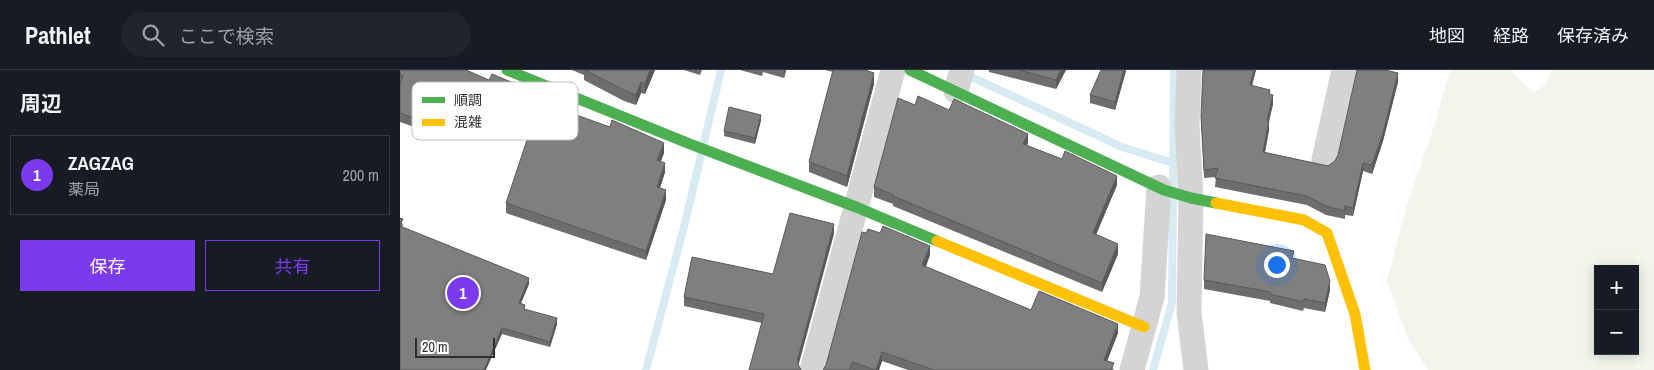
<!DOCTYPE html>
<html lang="ja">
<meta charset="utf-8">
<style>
:root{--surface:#171b24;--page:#20242c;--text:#f1f3f6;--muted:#9ea1a6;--line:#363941;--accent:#7c3aed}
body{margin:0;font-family:"Archivo Narrow","Noto Sans JP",sans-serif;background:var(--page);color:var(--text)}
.controls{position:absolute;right:15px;bottom:15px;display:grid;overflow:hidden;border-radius:0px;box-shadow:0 2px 12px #0003}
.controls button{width:45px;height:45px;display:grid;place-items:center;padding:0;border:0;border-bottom:1px solid var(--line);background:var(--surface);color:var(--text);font:25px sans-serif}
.scale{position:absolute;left:15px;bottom:12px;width:80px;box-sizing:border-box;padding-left:5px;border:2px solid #2f2f2f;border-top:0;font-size:14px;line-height:18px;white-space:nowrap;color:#2f2f2f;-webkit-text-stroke:4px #fff;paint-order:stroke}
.you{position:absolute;left:876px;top:194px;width:18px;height:18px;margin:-12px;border:4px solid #fff;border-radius:50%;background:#1a73e8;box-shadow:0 0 0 8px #1a73e833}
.badge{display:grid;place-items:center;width:32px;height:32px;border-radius:50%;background:var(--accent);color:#fff;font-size:16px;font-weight:700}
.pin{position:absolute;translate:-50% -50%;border:2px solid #fff;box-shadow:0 1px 5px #0006}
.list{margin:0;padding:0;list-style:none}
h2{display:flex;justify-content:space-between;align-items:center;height:65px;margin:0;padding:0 20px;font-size:21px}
h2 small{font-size:16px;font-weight:400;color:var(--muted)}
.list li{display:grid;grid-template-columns:32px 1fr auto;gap:15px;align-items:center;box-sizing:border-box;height:80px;margin:0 10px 10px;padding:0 10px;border:1px solid var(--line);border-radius:0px}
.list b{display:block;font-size:19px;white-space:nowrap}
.list p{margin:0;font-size:16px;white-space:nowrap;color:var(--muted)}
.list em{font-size:16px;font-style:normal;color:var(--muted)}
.actions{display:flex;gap:10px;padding:15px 20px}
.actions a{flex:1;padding:11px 0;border:1px solid var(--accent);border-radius:0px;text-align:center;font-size:18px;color:var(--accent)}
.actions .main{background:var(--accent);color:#fff}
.icon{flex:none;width:28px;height:28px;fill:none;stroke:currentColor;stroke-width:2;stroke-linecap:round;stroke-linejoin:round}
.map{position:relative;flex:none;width:1254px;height:300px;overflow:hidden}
header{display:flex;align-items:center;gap:30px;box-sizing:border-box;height:70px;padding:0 25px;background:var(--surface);border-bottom:1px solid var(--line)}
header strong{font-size:24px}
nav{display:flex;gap:28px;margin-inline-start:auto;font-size:18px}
.search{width:350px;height:45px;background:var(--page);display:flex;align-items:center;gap:12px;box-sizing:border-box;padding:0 18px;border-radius:28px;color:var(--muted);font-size:19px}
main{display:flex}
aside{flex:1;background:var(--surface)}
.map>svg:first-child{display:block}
.green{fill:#f2f5ec;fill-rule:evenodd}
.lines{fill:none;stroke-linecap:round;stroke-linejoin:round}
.stream{stroke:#d8ebf3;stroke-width:8}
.street{stroke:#d4d4d4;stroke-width:25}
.fast{stroke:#4caf50;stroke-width:11}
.slow{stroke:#ffc107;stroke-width:11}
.wall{fill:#6d6d6d}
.shaded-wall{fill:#595959}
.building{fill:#7f7f7f;stroke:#595959}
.key{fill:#fff;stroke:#c1c1c1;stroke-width:1}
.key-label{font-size:14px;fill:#2f2f2f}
</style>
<header>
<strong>Pathlet</strong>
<div class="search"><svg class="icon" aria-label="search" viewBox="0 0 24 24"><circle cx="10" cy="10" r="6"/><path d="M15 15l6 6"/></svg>ここで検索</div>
<nav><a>地図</a><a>経路</a><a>保存済み</a></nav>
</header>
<main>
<aside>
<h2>周辺<small></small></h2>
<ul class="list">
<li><span class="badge">1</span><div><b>ZAGZAG</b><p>薬局</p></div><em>200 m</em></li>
</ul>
<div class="actions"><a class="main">保存</a><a>共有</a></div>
</aside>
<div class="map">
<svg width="1254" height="300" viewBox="0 0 1254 300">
<rect width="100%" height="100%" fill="#fff"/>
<path class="green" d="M1050,0H1111L1116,7L1134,23L1146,14L1151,0H1254V300H1028L1008,269L987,211L1005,141L1034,56ZM1198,199H1235V281H1198Z"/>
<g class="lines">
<path class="stream" d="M565,4L722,77L773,93
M246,300L285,153L321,0
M753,300L772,233L774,0"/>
<path class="street" d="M789,0L787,55L791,128L789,242L796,300
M556,21L562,0
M924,90L944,0
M412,300L493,0
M732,300L752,227L759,117"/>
<path class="fast" d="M107,0L290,74L456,137L537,171
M510,0L764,120L791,128L816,133"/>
<path class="slow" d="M816,133L904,150L927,163L955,244L965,300
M537,171L744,257"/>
</g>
<path class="wall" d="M0,0L111,21L99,49L31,22L20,59L0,52Z
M172,0H255L245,24L241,23L236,35L224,31L184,10V5Z
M284,0H302L300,5Z
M340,0H386L384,8L363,2L362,6Z
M425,0H465L474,14L447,117L409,102V92L433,2Z
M589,0H666L656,19L589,2Z
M726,0L715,40L690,33V25Z
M856,0L852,15L870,25L873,34L869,51V60L865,83L928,96L935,91L998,12L983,71L972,104L963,101L953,146L945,145V149L926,145L907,135L815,117L816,107L804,108L801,46Z
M515,35L549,40L628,73L627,75L717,115L696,164L718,184L702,222L493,136V134L474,127V117Z
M154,46L264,83L261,91L265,102L260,118L266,130L246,190L106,143V133Z
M361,50L355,74L324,66V61Z
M0,148L3,155L2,157L129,214L121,233L125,240L157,254L150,277L102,264L0,300Z
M434,164L362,253L284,236V227L373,204Z
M530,185L526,197L631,240L718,263L707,291L714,300H508L482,291L479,300H423Z
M894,188L930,220L925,242L904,238L903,241L870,233V231L804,219V210Z"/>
<path class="shaded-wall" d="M250,0H255L245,24V14Z
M384,0H386L384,8Z
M661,0H666L656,19V10Z
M724,0H726V1L715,40V32Z
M854,0H856L850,23V15Z
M474,3V14L447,117V106Z
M998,3V12L983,71L972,104V95Z
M111,12V21L99,49V40Z
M241,12V23L236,35V25Z
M31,13V22L20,59V50Z
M873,25V34L867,59V51Z
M361,45V50L355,74V68Z
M869,51V60L863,91V82Z
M628,64V73L623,83V74Z
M264,73V83L257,100V90Z
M265,93V102L257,127V117Z
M963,93V101L953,146V138Z
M717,106V115L693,172V163Z
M266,120V130L246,190V181Z
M434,154V164L398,297V288Z
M718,174V184L702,222V213Z
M530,176V185L522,204V195Z
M129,208V214L119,238V233Z
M930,211V220L925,242V233Z
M157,248V254L150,277V272Z
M718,254V263L704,299V290Z
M102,258V264L86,300H84Z
M482,282V291L479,300H476Z"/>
<path class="building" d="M0,0H66L89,10L92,4L111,12L99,40L31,13L20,50L0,43V14L3,6L0,4Z
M185,0H250L245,14L241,12L236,25L224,20Z
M433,0H465L474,3L447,106L409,92Z
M619,0H661L656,10Z
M701,0H724L715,32L690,25Z
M803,0H854L850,15L870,20L869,24L873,25L867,51H869L863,82L928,96L935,91L938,85L957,0H985L998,3L983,63L972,95L963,93L953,138L945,136V141L926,136L907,126L815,108L818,98L804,100L801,46Z
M518,26L549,40L554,29L628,64L623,74L662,89L665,81L717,106L693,163L718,174L702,213L493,126L494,125L474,117L498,28L515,35Z
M329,37L361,45L355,68L324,61Z
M157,38L210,57L212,50L264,73L257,90L265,93L257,117L266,120L246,181L106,133L137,40L154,46Z
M390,143L434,154L398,288V294L401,300H349L364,244L284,227L292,187L373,204Z
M0,148L3,149L0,155Z
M0,156L129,208L119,233L125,235L124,239L157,248L150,272L102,258L84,300H0Z
M483,156L530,176L522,195L631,240L639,221L718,254L704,290L714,293L711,300H534L482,282L476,300L452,292L450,300H423L426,295L462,162L466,163L468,159L480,163Z
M806,164L894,181L892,188L925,195L930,211L925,233L904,229L903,232L870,224L871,222L804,210Z"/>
<rect x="12" y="12" width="166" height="58" rx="8" class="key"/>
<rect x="22" y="27" width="23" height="6" fill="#4caf50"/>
<rect x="22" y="49" width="23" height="7" fill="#ffc107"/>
<g class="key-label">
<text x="54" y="35">順調</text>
<text x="54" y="57">混雑</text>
</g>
</svg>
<div class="controls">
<button>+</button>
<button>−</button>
</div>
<div class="scale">20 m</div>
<div class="you"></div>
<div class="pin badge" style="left:63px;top:223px">1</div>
</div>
</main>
